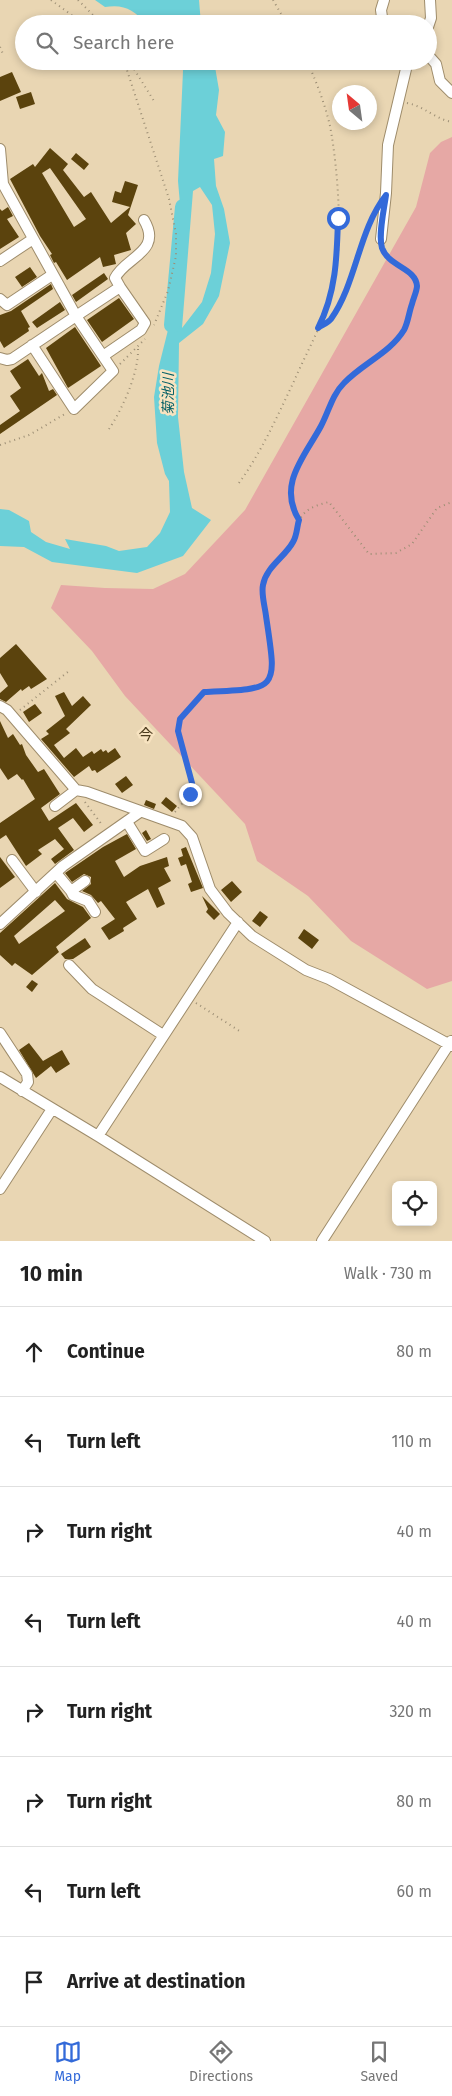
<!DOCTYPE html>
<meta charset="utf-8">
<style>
:root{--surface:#fff;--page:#f6f6f6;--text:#222;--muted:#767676;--line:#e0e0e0;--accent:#336ad9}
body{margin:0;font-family:"Fira Sans","Noto Sans JP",sans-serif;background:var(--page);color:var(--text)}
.controls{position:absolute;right:15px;bottom:15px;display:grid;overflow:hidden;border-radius:8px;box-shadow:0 2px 8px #0003}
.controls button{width:45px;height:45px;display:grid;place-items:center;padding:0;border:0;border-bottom:1px solid var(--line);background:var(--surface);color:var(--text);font:25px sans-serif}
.compass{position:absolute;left:332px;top:85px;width:45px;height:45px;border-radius:50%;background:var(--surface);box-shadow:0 2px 8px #0003;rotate:331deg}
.stop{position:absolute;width:15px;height:15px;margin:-11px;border:4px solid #336ad9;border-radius:50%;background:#fff}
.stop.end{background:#336ad9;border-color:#fff;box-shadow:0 1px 5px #0008}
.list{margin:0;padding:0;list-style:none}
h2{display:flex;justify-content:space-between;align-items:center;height:65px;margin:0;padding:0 20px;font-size:21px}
h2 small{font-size:16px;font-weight:400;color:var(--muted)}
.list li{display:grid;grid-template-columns:32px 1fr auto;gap:15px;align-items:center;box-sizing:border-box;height:90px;padding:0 20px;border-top:1px solid var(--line)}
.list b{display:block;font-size:19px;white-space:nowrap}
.list em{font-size:16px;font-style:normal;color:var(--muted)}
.icon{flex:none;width:28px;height:28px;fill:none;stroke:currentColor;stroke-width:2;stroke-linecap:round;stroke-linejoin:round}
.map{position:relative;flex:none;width:452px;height:1241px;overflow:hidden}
.search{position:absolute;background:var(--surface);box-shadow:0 2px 8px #0003;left:15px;right:15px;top:15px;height:55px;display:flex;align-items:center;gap:12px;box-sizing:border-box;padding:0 18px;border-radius:28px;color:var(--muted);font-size:19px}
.sheet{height:785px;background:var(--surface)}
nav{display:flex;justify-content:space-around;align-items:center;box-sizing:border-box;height:70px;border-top:1px solid var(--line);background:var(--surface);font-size:14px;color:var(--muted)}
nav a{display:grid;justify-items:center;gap:2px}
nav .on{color:var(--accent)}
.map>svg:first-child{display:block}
.green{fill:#e6a8a5}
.water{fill:#6cd0d8;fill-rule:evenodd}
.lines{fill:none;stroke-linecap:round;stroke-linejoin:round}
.river{stroke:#6cd0d8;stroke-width:16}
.building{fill:#5b430d;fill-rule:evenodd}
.minor-casing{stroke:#9e8c6b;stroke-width:12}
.path{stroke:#9d8f75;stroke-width:2;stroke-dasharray:1 4;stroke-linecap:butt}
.minor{stroke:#fff;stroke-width:10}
.route{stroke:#336ad9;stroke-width:6}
.labels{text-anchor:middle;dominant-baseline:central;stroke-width:5;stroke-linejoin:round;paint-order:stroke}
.water-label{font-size:14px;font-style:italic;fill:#045f65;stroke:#f7e3c0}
.quarter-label{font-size:15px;fill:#4b3b1d;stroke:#f7e3c0}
</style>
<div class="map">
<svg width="452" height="1241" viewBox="0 0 452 1241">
<rect width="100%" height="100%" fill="#e9d6b3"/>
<path class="green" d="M452,137V981L427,989L351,941L308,896L257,861L245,824L125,696L92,651L51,608L61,585L105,588L153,589L185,574L245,510L416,207L430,153L441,142Z"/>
<path class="water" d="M95,0H199L201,24H147C133,10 125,4 105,7Z
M182,61H214L219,90L216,115L225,132L223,156L214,159L216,186L224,209L230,243L219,296L203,324L179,343L178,417L184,472L192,508L211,520L183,556L137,573L52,562L24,547L0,546V509L9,510L29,521L31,532L46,542L70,549L65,539L106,546L119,551L147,547L160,533L170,512L169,481L165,474L157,443L154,397L159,366L185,262L178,181L183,71ZM200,187L212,205L215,234L211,273L202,302L182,328L193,191Z"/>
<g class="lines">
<path class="river" d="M172,325L183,207"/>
</g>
<path class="building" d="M12,72L21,92L0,101V77Z
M31,92L35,104L20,109L16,97Z
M50,148L68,164L63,170L84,197L91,192L111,223L130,207L112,202L115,191L121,193L125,181L138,185L128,215L136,224L126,233L131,250L114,255L116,264L103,267L100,257L67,280L56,262L54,263L50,255L52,254L40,236L10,179L33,164L35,167ZM50,168L86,219L74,227L42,173Z
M76,153L89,164L84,170L71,159Z
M8,207L13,216L7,219L19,237L0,249V209L2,211Z
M30,267L37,277L22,287L15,277Z
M104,273L108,279L76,302L72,295Z
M51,284L53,289L21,311L30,327L28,328L29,331L4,348L0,341V315L11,311Z
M119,298L134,319L102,342L87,320Z
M60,302L65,310L37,328L32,322Z
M75,327L101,366L68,388L46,348Z
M28,359L39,376L42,373L49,391L53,389L57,395L0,434V425L20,411L10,396L21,388L10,371Z
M16,644L47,679L31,689L29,686L22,691L21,689L6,702L0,699V693L8,686L0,673V658Z
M64,692L72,706L83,696L91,705L66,729L70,733L54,745L64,758L76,748L83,757L92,751L94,754L101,749L103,752L106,750L108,753L115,748L121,757L97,773L95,770L92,771L89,766L74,777L41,739L49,734L46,731L65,716L55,696Z
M35,704L42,713L29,722L23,712Z
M0,721L8,738L13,734L20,745L22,744L26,755L38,772L44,769L60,794L41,808L49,821L76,803L93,825L84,832L73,818L58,828L74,850L55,864L51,859L64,849L55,839L38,850L42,854L26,866L6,835L0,839V823L35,799L23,779L22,780L17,774L8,780L0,768Z
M126,776L133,785L122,793L115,784Z
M166,797L177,806L172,812L161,803Z
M146,800L156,804L154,809L144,805Z
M146,830L151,839L147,841L142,833Z
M127,834L136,849L115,861L124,877L140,866L167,857L169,866L164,868L171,881L158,888L165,904L157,908L148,889L126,902L137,919L123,928L124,931L109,940L101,928L115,919L101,901L98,903L91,895L82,891L91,884V877L84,874L72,882L65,873L103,847Z
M186,847L203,888L191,892L188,884L192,882L186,864L181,866L178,858L183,856L181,849Z
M0,857L15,877L0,888Z
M232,881L242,892L231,902L221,890Z
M55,883L67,899L83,907L91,918L56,947L59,952L32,975L15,963L12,966L0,955V933ZM55,900L65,911L19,944L14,936Z
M202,896L220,914L214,920L206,912L208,909Z
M260,911L268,917L260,927L252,921Z
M304,929L319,940L312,949L298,938Z
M85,938L91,947L73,959H65L61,954Z
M32,980L38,984L32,992L26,987Z
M29,1043L43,1061L62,1050L70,1064L56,1073L51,1066L36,1078L19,1050Z"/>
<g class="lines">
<defs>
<path id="minor" d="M383,24L381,10L384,0
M428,27L431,18L430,0
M428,55L436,64L440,81L452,93
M0,149L3,184L76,316L12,359L7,360L0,358
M381,239L386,193L388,145L406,69L403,61
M0,261L33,239
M0,299L7,305L52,275
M32,345L74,409L113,371L76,316L120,287L115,278C125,257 163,252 144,220
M103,356L141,330L145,323L120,287
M0,706L7,710L76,790L87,792L182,826L192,837L210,889L228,913L252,936L306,970L329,979L452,1046
M55,806L76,790
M127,822L145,851L164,839
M12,860L36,892
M56,873L71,891L85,881
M71,891L73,895L88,901L95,912
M0,924L63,866L140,812
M69,965L92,989L163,1035
M0,1033L27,1074L28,1082L22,1091
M0,1077L98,1136L265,1241
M98,1136L238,922
M0,1189L52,1109
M322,1241L451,1041"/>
</defs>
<use href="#minor" class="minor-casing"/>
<path class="path" d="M51,0L84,24
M78,0L102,24
M273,0L287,24
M362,24L372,13
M0,47L3,54
M124,61L169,199L176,234V256L168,291L154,325
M129,61L154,101
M407,103C424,106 435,119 452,122
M320,327L330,321L347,288L374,213
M120,364L145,339
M109,429C123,408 139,372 138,348
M0,445L29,435L65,414
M239,483C262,451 278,415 295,379C308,349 325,320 333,288C344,247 338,168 330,126C325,104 316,81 307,61
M299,520C277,484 305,456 321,426C329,411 332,395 344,383C363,363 390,353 404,330C408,324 409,315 411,308C412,302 417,292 417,286C416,270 399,270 390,261C387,258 384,252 382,248
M20,710L69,671
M85,802L103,826
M175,812L190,794L193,783L178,731L180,719L204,692C280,689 277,690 266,616C265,607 261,595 262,586C265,568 283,557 293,543C296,538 296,530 298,525C301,510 316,505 329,502L369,554L396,553L412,544L437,508L452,502
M196,1003L241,1032"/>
<use href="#minor" class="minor"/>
</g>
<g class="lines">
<path class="route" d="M190,794L192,783L178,731L180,719L204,692C280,689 277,690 266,616C265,607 261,594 263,585C266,567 285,557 293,542C297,536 297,526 299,520C277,484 305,456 321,426C329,411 332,395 344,383C363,363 390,353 404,330C408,323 409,312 412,304C413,299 417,291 417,286C416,268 389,267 382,248C378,235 384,210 386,195C358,231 357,282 331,319C328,323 322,325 318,328C336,293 337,257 338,218"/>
</g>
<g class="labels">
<g class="water-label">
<text transform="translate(168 394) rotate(-90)">菊池川</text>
</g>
<g class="quarter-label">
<text x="146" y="735">今</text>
</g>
</g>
</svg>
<div class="controls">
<button><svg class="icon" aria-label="locate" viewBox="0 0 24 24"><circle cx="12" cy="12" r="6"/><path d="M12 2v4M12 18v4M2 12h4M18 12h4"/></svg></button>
</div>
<svg class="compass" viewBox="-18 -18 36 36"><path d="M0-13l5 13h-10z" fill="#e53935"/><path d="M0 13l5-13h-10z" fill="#767676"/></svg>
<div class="stop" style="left:338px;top:218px"></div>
<div class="stop end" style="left:190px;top:794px"></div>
<div class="search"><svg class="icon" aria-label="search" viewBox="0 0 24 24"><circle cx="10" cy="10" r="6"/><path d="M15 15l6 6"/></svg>Search here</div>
</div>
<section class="sheet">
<h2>10 min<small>Walk · 730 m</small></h2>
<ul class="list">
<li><svg class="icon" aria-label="ahead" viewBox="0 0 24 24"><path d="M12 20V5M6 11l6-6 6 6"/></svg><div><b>Continue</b></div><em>80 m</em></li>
<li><svg class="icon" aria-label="left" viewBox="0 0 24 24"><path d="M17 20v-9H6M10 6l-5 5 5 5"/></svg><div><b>Turn left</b></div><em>110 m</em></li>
<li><svg class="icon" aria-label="right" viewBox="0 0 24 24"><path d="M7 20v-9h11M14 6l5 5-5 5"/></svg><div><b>Turn right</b></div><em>40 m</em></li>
<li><svg class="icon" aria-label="left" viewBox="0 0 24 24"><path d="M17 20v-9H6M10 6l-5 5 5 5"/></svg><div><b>Turn left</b></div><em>40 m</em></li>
<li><svg class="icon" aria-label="right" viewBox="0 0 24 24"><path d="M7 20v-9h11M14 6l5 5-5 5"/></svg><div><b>Turn right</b></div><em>320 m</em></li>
<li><svg class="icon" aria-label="right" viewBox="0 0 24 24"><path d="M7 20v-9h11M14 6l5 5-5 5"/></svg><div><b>Turn right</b></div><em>80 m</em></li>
<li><svg class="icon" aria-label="left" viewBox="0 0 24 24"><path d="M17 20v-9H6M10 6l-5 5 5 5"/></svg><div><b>Turn left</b></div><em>60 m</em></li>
<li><svg class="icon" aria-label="arrive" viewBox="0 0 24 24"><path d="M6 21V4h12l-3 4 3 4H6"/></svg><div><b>Arrive at destination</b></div></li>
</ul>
</section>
<nav>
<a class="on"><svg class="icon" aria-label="map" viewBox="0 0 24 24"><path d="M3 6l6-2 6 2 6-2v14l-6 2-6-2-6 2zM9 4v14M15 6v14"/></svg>Map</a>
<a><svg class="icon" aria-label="directions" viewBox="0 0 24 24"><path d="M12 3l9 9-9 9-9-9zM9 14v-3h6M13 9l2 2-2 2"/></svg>Directions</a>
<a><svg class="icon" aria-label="saved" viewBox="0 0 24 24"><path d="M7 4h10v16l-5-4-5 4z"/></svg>Saved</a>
</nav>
